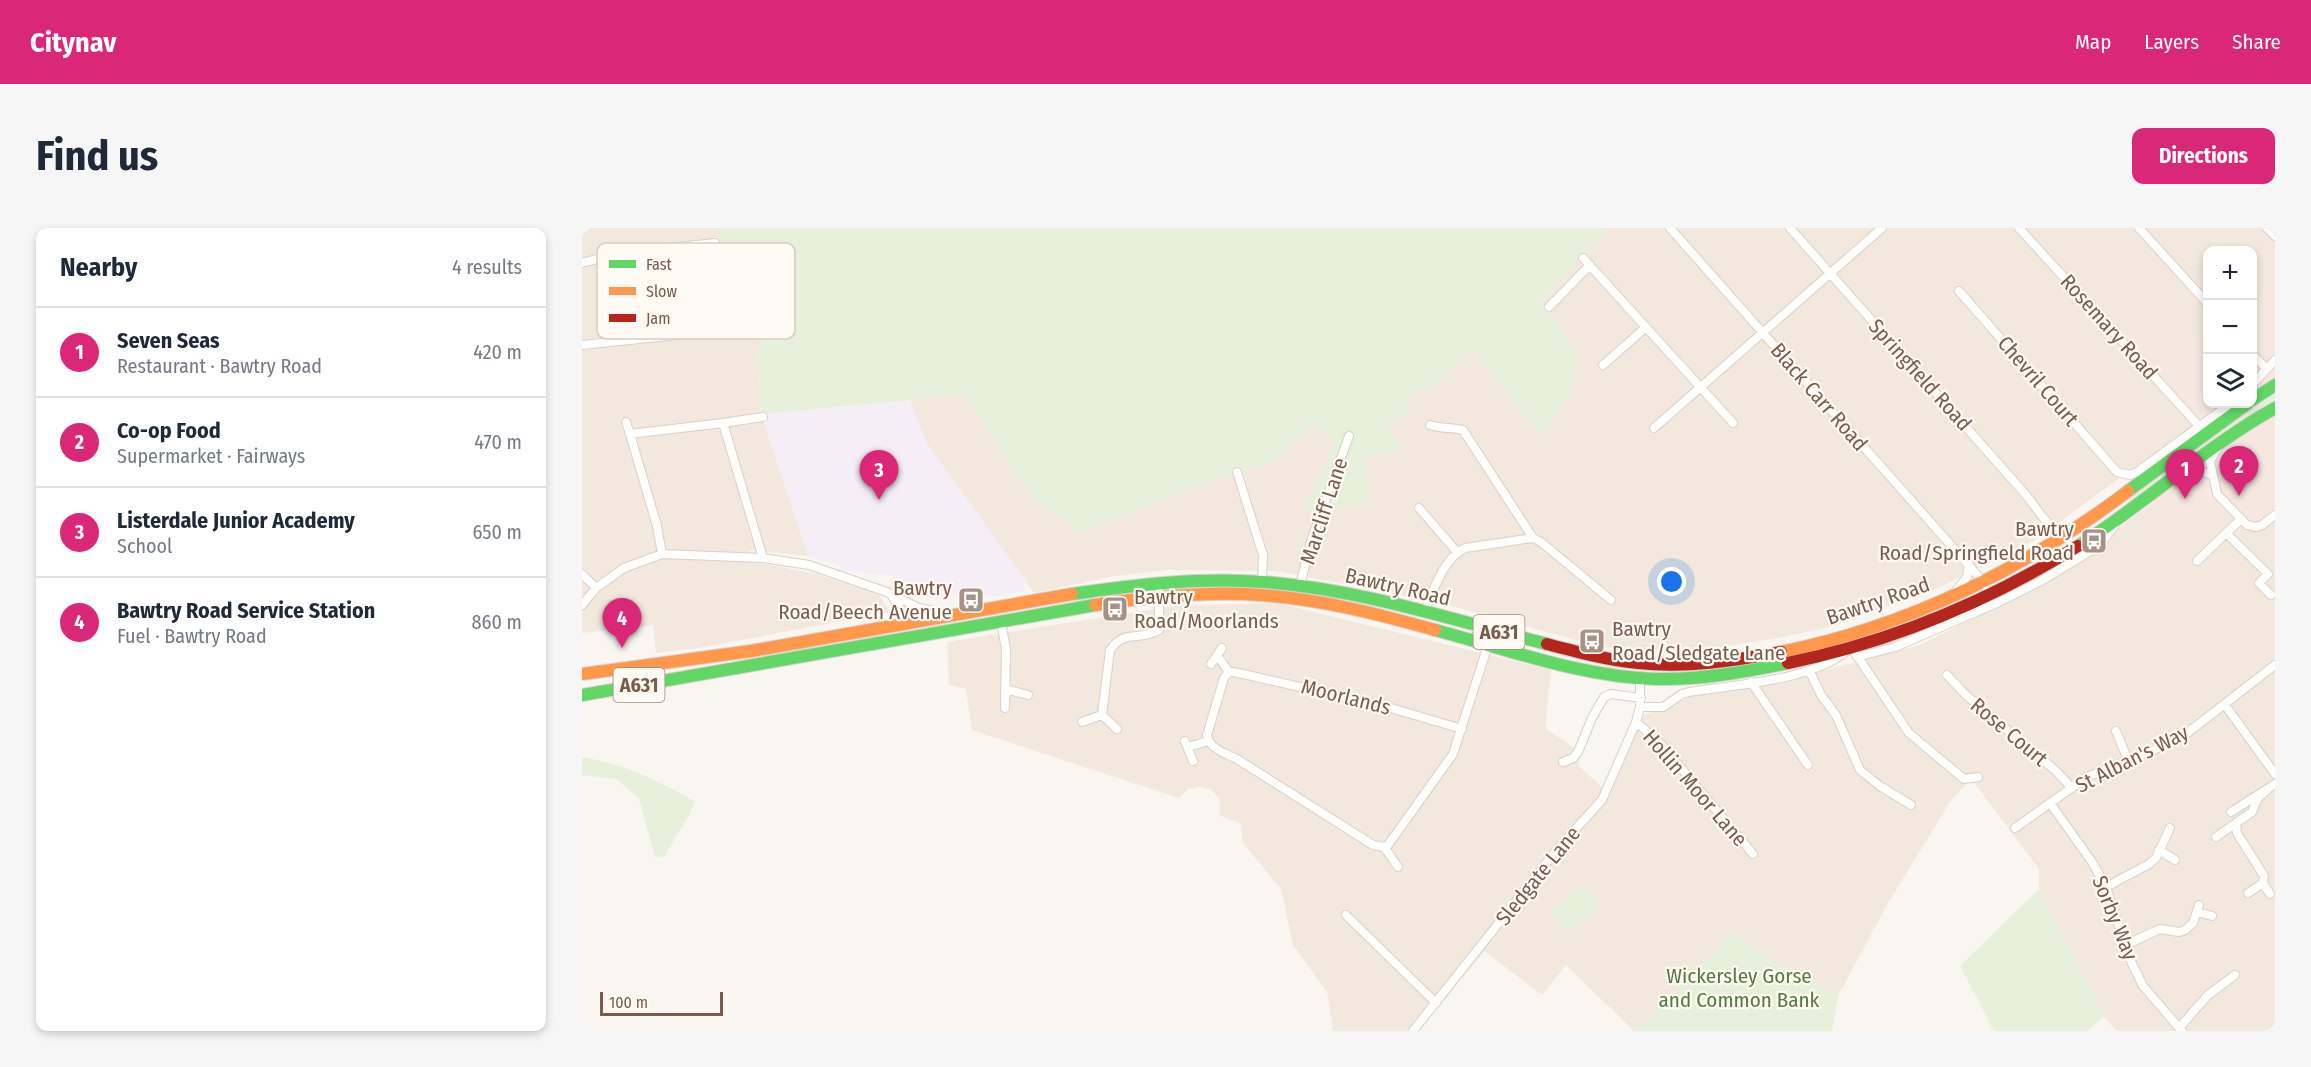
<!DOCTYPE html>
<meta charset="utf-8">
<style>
:root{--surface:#fff;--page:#f6f6f7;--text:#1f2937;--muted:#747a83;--line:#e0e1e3;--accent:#db2777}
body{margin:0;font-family:"Fira Sans Condensed",sans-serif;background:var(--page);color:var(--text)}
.controls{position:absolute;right:18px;top:18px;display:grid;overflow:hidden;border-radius:12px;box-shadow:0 3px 9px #0003}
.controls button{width:54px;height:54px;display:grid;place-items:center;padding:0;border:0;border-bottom:2px solid var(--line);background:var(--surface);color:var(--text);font:30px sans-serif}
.scale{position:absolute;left:18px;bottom:15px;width:123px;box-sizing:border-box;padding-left:6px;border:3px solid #7a5c4d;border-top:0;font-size:16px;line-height:21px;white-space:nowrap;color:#7a5c4d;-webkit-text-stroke:4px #fffaf3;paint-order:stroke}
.you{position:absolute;left:1090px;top:354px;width:21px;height:21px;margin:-15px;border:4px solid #fff;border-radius:50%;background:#1a73e8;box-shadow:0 0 0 9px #1a73e833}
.badge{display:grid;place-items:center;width:39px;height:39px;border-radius:50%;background:var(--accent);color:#fff;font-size:20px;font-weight:700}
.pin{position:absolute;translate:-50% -50px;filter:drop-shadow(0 2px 3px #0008)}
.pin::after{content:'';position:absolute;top:32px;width:21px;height:18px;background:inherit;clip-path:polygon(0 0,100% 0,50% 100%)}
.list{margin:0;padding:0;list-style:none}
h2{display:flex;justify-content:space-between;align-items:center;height:78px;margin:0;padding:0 24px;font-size:26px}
h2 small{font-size:20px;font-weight:400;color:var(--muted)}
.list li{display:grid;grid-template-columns:39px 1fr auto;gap:18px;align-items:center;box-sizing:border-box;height:90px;padding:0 24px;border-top:2px solid var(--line)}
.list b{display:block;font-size:22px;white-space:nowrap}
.list p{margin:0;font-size:20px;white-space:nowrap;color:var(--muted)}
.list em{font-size:20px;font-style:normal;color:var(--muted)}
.icon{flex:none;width:33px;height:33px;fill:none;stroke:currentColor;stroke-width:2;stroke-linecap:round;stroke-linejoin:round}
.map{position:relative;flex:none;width:1693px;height:803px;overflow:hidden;border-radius:12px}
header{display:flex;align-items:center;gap:36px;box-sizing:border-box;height:84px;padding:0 30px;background:var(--accent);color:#fff}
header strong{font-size:28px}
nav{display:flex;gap:33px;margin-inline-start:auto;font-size:21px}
.intro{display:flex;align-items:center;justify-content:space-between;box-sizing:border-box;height:144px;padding:0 36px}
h1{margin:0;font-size:42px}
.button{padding:15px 27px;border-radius:12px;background:var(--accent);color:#fff;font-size:21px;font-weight:700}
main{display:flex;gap:36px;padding:0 36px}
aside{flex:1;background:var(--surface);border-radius:12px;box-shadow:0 3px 9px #0003}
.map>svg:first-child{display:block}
.residential{fill:#f2e8de}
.commercial{fill:#f6e8e1}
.education{fill:#f6eef6}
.green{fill:#e7f0db}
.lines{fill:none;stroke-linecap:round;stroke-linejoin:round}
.street-casing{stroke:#d7d1cb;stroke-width:10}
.fast-casing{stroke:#dad1cc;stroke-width:14}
.slow-casing{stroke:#dad1cc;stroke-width:14}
.jam-casing{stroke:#dad1cc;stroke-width:14}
.street{stroke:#fefefd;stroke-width:8}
.fast{stroke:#63d668;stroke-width:12}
.slow{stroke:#ff974d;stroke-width:12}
.jam{stroke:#b3261e;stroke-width:12}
.labels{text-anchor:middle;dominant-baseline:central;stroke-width:4.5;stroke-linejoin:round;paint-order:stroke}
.shield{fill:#fffaf3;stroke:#a28b7f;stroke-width:1.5}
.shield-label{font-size:20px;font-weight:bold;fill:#7a5c4d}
.street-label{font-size:21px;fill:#7a5c4d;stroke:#fffaf3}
.poi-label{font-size:21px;fill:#7a5c4d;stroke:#fffaf3;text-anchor:end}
.park-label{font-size:21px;fill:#537a41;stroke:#fffaf3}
.key{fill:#fffaf3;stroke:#d7cbc1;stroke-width:1.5}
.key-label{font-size:16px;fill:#7a5c4d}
</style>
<header>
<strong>Citynav</strong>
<nav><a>Map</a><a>Layers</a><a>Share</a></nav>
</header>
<div class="intro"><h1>Find us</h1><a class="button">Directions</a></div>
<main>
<aside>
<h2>Nearby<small>4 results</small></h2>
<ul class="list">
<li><span class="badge">1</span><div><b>Seven Seas</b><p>Restaurant · Bawtry Road</p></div><em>420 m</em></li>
<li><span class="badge">2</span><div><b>Co-op Food</b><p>Supermarket · Fairways</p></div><em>470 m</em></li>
<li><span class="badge">3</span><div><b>Listerdale Junior Academy</b><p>School</p></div><em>650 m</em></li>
<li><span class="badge">4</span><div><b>Bawtry Road Service Station</b><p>Fuel · Bawtry Road</p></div><em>860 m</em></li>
</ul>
</aside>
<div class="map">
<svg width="1693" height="803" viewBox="0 0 1693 803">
<rect width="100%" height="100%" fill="#f9f5f0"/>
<path class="residential" d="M0,0H136L139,57L175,97L179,186L226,328L167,322L172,334L230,345L296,365L308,384L116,420L74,425L71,397L0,405Z
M1027,0H1693V60L1676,69L1671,62L1670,22H1626L1625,107L1611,120L1617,198L1546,244L1451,313L1356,360L1248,399L1196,410L1106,424L1020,419L859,375L695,343L586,342L532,348L452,365L345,216L328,172L381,164L445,264L630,252L694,232L732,196L754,215L722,283L788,273L781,230L818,222L806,196L823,170L851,157L891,121L958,207L968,191L995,125L959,76L984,44Z
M1575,272L1604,305L1625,286L1653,278L1663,289L1679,291L1693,279V803H1534L1522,788L1457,661V641L1390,552L1384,556L1368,574L1306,675L1256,768L1211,745L1149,702L1130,727L1054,803H1052L984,737L960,767L902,723L837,803H751L745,764L711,717L699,661L661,615L659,596L637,587L638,572L629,561L617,559L606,561L597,570L390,502L384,461L367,457L365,414L593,378L695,375L969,442L963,500L1000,525L996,537L1027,566L1062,486L1085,481L1108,468L1222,448L1338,417L1463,354Z"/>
<path class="commercial" d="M1693,60V279L1679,291L1672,293L1663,289L1653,278L1634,295L1625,286L1604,305L1546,244L1617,198L1539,112L1576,82L1611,120L1625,107L1626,176H1670L1671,62L1677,69Z"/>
<path class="education" d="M328,172L345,216L443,351L442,363L412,368L352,366L341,364L310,348L259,342L260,338L226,328L179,186Z"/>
<path class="green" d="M136,0H1027L984,44L959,75L995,125L988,168L958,207L891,121L851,157L823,170L829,183L806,197L819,222L781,230L789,273L721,283L754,215L732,196L694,232L630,252L497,305L445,264L381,164L328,172L179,186L175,97L139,57Z
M1693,162V171L1640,207L1547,276L1543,271L1657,186Z
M0,529C45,537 73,551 113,573C106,593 93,608 83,628L73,629L57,571L35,551L0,547Z
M1002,657L1019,678L985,705L967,683Z
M1457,661L1522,788L1506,803H1412L1378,738Z
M1149,702L1211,745L1256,768L1250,803H1054L1130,727Z"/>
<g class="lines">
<defs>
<path id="street" d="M1088,0L1397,349L1408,366
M1208,0L1444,267C1456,281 1468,307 1489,305
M1437,0L1617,198
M1557,0L1626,76
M1685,0L1693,8
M1001,30L1151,195
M0,35L38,25L133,15
M1377,63L1535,244L1548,247L1555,244L1648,176
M967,79L1008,37
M0,117L171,99
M1670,126L1684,140
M1021,137L1063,100
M1670,157L1693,132
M44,194L48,206
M141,195L181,189
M848,197C859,201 870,199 881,202L951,310
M1072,200L1300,0
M1635,221L1628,233L1635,266L1665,297L1674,299L1680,297L1693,287
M655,244L681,327L680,354
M1601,245L1614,242L1630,247
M837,280L875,324
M1644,305L1686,346L1677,355L1689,367
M80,326L75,298L48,206L141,195L181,330
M1615,333L1658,292
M0,346L14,360
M718,358L729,313L767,208
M1374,363L1385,349L1387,337
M0,377L14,360L42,340L80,326L181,330L227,337L305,364L337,380L366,386
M842,385C851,364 861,330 883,320L951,310L959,314L1029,372
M419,394L424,421L423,480
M305,398L310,395L318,383L317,378L310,368
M635,427L647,444
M1275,429L1313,419L1417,374L1459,353L1510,322L1520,314L1533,297
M629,436L640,420
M1227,442L1239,467L1254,487L1278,542L1298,558L1329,577
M1365,447L1384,467L1474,543L1490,560
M1058,451V479H1081L1100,466L1107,464C1152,457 1237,452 1269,419L1327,505L1382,551L1396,549
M1169,454L1226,537
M423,461L446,467
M1643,477L1693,546
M520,487L535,501
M500,494L520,487L528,422C544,400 556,414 577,402V365
M1054,494L1079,516L1171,626
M880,501L802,478L652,444H647L642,450L625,507C627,521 643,525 655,531L791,617L802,619L806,617L871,526L906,417L901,407L892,400
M1534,503L1546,532
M603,513L611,533
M606,519L626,513
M981,534L991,530L996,524L1010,490L1022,469L1029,466L1059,470
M1468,575L1510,634L1524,659L1547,729L1561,758L1600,803
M1649,584L1693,556
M1433,600L1505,549L1574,521L1604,506L1693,437
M1634,609L1654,595
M802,619L816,639
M1577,622L1593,632
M1681,655L1688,666
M1524,659L1567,636L1574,630L1588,600
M1666,665L1681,655L1682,648L1655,605L1654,595L1670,584L1676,570L1686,561
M1615,684L1630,688
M764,687L854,775
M1543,717L1578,701L1597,704L1603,702L1611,695L1617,677
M1597,800L1626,767L1653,747
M831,803L977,619L1020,572L1054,494L1058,479"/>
<path id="fast" d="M1670,172L1693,157
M1546,263L1665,176
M1496,318C1564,275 1623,219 1693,180
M490,366C553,357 617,349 681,354C777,361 872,392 965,416
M853,402C925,421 999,449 1074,451C1118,452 1162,444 1206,435
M0,467L513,377"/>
<path id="slow" d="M513,377C567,369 623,363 678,367C738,371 796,386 853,402
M1199,424C1324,399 1445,340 1546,263
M0,446L169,423L490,366"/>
<path id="jam" d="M965,416C995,424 1025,432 1056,435C1104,440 1152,433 1199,424
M1206,435C1309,414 1407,373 1496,318"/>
</defs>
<use href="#street" class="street-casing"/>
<use href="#fast" class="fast-casing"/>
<use href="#slow" class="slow-casing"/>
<use href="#jam" class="jam-casing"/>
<use href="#street" class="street"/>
<use href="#fast" class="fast"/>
<use href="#slow" class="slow"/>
<use href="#jam" class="jam"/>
</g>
<defs>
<symbol id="bus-square" viewBox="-11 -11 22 22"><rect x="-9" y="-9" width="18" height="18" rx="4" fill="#a69286" stroke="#fffaf3"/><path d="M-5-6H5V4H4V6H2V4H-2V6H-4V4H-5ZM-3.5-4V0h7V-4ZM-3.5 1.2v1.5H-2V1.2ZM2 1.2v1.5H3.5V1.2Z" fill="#fff"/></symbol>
</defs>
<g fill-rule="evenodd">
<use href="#bus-square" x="1497" y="298" width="30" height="30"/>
<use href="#bus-square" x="374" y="357" width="30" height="30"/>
<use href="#bus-square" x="518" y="366" width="30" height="30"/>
<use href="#bus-square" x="995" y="398" width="30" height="30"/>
</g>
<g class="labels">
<g class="shield">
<rect x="891.5" y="387" width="51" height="34" rx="4.5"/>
<rect x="31.5" y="440" width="51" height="34" rx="4.5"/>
</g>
<g class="shield-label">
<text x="917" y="404">A631</text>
<text x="57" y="457">A631</text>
</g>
<g class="street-label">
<text transform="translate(1527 99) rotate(48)">Rosemary Road</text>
<text transform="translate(1338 147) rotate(48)">Springfield Road</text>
<text transform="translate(1456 153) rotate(49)">Chevril Court</text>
<text transform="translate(1237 169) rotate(49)">Black Carr Road</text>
<text transform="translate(742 283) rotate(-72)">Marcliff Lane</text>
<text transform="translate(816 359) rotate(13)">Bawtry Road</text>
<text transform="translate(1296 373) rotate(-19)">Bawtry Road</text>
<text transform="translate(764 469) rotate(14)">Moorlands</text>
<text transform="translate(1427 504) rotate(40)">Rose Court</text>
<text transform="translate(1550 531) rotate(-27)">St Alban's Way</text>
<text transform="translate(1113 560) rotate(49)">Hollin Moor Lane</text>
<text transform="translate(956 648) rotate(-51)">Sledgate Lane</text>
<text transform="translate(1533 690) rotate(68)">Sorby Way</text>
</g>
<g class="poi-label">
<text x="1492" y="301">Bawtry<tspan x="1492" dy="24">Road/Springfield Road</tspan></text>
<text x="370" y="360">Bawtry<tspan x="370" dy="24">Road/Beech Avenue</tspan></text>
<text x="552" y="369" text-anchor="start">Bawtry<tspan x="552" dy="24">Road/Moorlands</tspan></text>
<text x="1030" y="401" text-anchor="start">Bawtry<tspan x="1030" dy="24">Road/Sledgate Lane</tspan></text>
</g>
<g class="park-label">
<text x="1157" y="748">Wickersley Gorse<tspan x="1157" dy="24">and Common Bank</tspan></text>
</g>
</g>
<rect x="15" y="15" width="198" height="96" rx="9" class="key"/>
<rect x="27" y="32" width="27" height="8" fill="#63d668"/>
<rect x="27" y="59" width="27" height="8" fill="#ff974d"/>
<rect x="27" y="86" width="27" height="8" fill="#b3261e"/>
<g class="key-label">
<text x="64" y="42">Fast</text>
<text x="64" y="69">Slow</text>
<text x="64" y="96">Jam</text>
</g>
</svg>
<div class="controls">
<button>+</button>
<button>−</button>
<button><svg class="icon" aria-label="layers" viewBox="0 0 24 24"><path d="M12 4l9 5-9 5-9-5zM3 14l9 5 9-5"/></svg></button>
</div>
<div class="scale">100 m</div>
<div class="you"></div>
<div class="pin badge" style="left:1603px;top:271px">1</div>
<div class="pin badge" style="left:1657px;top:268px">2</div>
<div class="pin badge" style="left:297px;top:272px">3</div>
<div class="pin badge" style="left:40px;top:420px">4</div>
</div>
</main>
